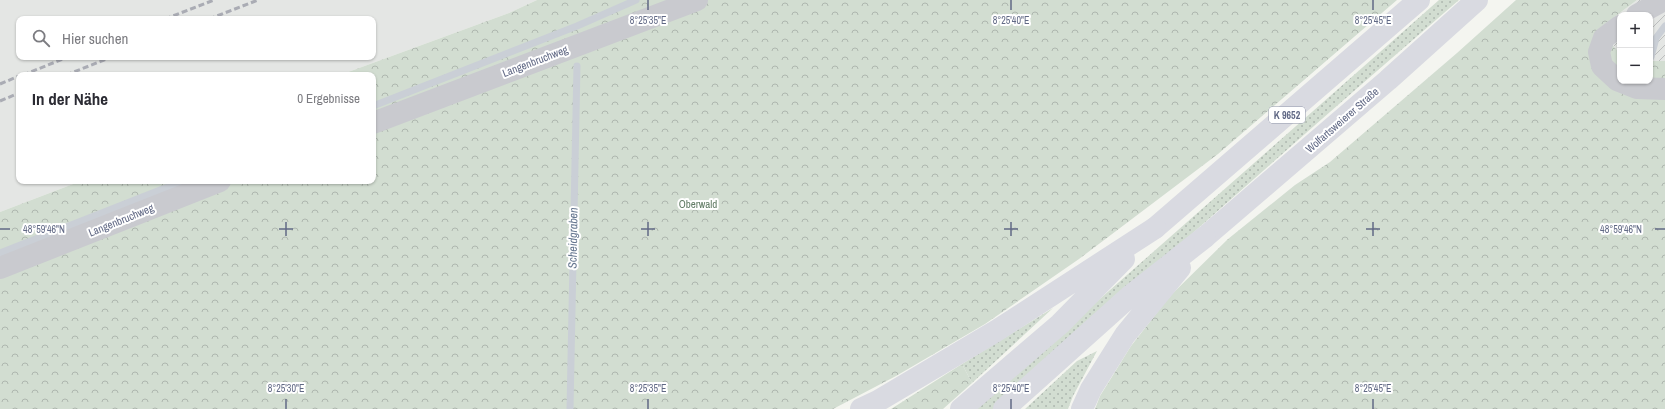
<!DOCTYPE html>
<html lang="de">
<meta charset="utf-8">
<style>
:root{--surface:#fff;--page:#f2f2f3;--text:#2b2b33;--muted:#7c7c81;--line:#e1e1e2}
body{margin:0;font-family:"Archivo Narrow",sans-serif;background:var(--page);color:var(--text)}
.controls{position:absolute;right:12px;top:12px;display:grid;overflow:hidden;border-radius:8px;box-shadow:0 1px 3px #0004}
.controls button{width:36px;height:36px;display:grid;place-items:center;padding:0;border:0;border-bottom:1px solid var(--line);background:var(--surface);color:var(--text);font:20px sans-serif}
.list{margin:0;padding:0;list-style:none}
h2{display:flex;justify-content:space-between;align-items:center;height:52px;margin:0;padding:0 16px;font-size:17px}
h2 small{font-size:13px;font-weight:400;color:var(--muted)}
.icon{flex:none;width:22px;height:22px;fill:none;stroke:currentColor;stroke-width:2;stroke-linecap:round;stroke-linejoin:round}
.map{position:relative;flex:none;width:1665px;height:409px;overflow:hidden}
.search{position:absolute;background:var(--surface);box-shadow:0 1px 3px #0004;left:16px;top:16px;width:360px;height:44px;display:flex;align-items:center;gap:10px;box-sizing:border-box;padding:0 14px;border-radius:8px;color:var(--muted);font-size:15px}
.panel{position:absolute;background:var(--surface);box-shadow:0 1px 3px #0004;left:16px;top:72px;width:360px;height:112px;border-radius:8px}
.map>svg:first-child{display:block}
.built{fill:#e4e6e4;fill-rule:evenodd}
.industrial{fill:url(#industrial-furrows)}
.grass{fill:url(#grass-dots)}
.forest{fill:url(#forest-crowns)}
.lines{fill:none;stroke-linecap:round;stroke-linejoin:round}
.stream{stroke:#cacfd6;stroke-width:7}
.minor{stroke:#c9cacf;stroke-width:22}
.major{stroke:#d9dae1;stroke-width:22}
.highway{stroke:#d9dae1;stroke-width:22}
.rail{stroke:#aaacb4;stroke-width:3;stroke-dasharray:6 3;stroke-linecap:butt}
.ticks{fill:none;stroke:#616985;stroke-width:1.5}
.labels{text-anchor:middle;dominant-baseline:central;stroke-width:4;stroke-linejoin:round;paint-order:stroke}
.shield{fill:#fff;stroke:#9096aa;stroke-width:1}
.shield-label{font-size:10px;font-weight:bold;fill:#616985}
.street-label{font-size:11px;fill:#616985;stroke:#fff}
.park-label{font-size:11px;fill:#607b64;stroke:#fff}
.water-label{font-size:12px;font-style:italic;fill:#667790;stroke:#fff}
.ticks-label{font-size:10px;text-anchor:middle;fill:#616985;stroke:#fff;stroke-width:4;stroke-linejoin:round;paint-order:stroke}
</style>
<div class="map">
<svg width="1665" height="409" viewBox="0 0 1665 409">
<defs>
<pattern id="industrial-furrows" width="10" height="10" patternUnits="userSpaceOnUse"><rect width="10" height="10" fill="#e4e6e4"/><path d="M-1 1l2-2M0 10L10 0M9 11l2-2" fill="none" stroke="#bcbebe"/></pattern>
<pattern id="grass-dots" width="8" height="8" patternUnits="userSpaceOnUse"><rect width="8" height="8" fill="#d2ddd1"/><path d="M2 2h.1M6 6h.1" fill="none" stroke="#aeb7af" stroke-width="1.8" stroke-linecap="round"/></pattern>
<pattern id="forest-crowns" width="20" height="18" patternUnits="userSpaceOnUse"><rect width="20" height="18" fill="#d2ddd1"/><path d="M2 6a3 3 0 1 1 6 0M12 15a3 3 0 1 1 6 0" fill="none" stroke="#aeb7af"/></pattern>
</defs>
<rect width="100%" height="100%" fill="#f4f5f0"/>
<path class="built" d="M0,0H537L509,13L340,75H19V181H81L0,212ZM19,19H373V57H19Z"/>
<path class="industrial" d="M1637,0H1665V61H1650V15H1620V53L1597,30Z"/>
<path class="grass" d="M1439,0H1459C1303,134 1149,272 995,409H975Z
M1053,308L972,383L962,364Z
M1097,351L1073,396L1068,409H1025L1077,361Z"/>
<path class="forest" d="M537,0H1397L1218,154L1079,259L985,324L896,376L833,409H0V212L81,181H373V75H340L509,13Z
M1516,0H1637L1597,30L1620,53V81H1650V61H1665V409H1095L1100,396L1131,346L1170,296L1228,239L1295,185L1330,162L1457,53Z
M962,364L972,383L943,409H891Z"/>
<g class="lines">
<path class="stream" d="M1651,57L1656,38L1665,26
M373,106L577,26L636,0
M0,253L183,181
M570,409L577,66"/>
<path class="minor" d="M1637,15L1664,0
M1620,26L1604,38L1599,52L1602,66L1617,80L1637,88L1665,89
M373,123L697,0
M0,268L220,181"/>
<path class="major" d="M1155,228L1419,0
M1205,237L1388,80L1477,0"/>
<path class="highway" d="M861,409L878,401L996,331L1155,228
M961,409L1060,324L1124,259
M1004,409L1129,297L1205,237
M1082,409L1091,389L1125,335L1180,268"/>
<path class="rail" d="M165,19L214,0
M209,19L258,0
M23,75L68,57
M66,75L112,57
M0,84L19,76
M0,101L19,93"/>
</g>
<path class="ticks" d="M648,0V10M1011,0V10M1373,0V10M286,222V236M648,222V236M1011,222V236M1373,222V236M0,229H10M279,229H293M641,229H655M1004,229H1018M1366,229H1380M1655,229H1665M286,399V409M648,399V409M1011,399V409M1373,399V409"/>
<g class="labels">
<rect class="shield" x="1269" y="107" width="36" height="16" rx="3"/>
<g class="shield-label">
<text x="1287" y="115">K 9652</text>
</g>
<g class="street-label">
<text transform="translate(535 61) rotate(-21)">Langenbruchweg</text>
<text transform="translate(1342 120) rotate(-41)">Wolfartsweierer Straße</text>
<text transform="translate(121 220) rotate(-22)">Langenbruchweg</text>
</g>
<g class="park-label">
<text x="698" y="204">Oberwald</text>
</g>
<g class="water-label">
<text transform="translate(573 238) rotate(-89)">Scheidgraben</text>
</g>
</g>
<g class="ticks-label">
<text x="648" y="24">8°25'35"E</text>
<text x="1011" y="24">8°25'40"E</text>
<text x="1373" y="24">8°25'45"E</text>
<text x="44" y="233">48°59'46"N</text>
<text x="1621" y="233">48°59'46"N</text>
<text x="286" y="392">8°25'30"E</text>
<text x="648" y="392">8°25'35"E</text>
<text x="1011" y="392">8°25'40"E</text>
<text x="1373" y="392">8°25'45"E</text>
</g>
</svg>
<div class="controls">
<button>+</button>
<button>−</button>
</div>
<div class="search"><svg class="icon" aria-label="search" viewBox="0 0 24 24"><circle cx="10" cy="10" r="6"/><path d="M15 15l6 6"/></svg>Hier suchen</div>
<section class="panel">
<h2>In der Nähe<small>0 Ergebnisse</small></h2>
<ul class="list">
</ul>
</section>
</div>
